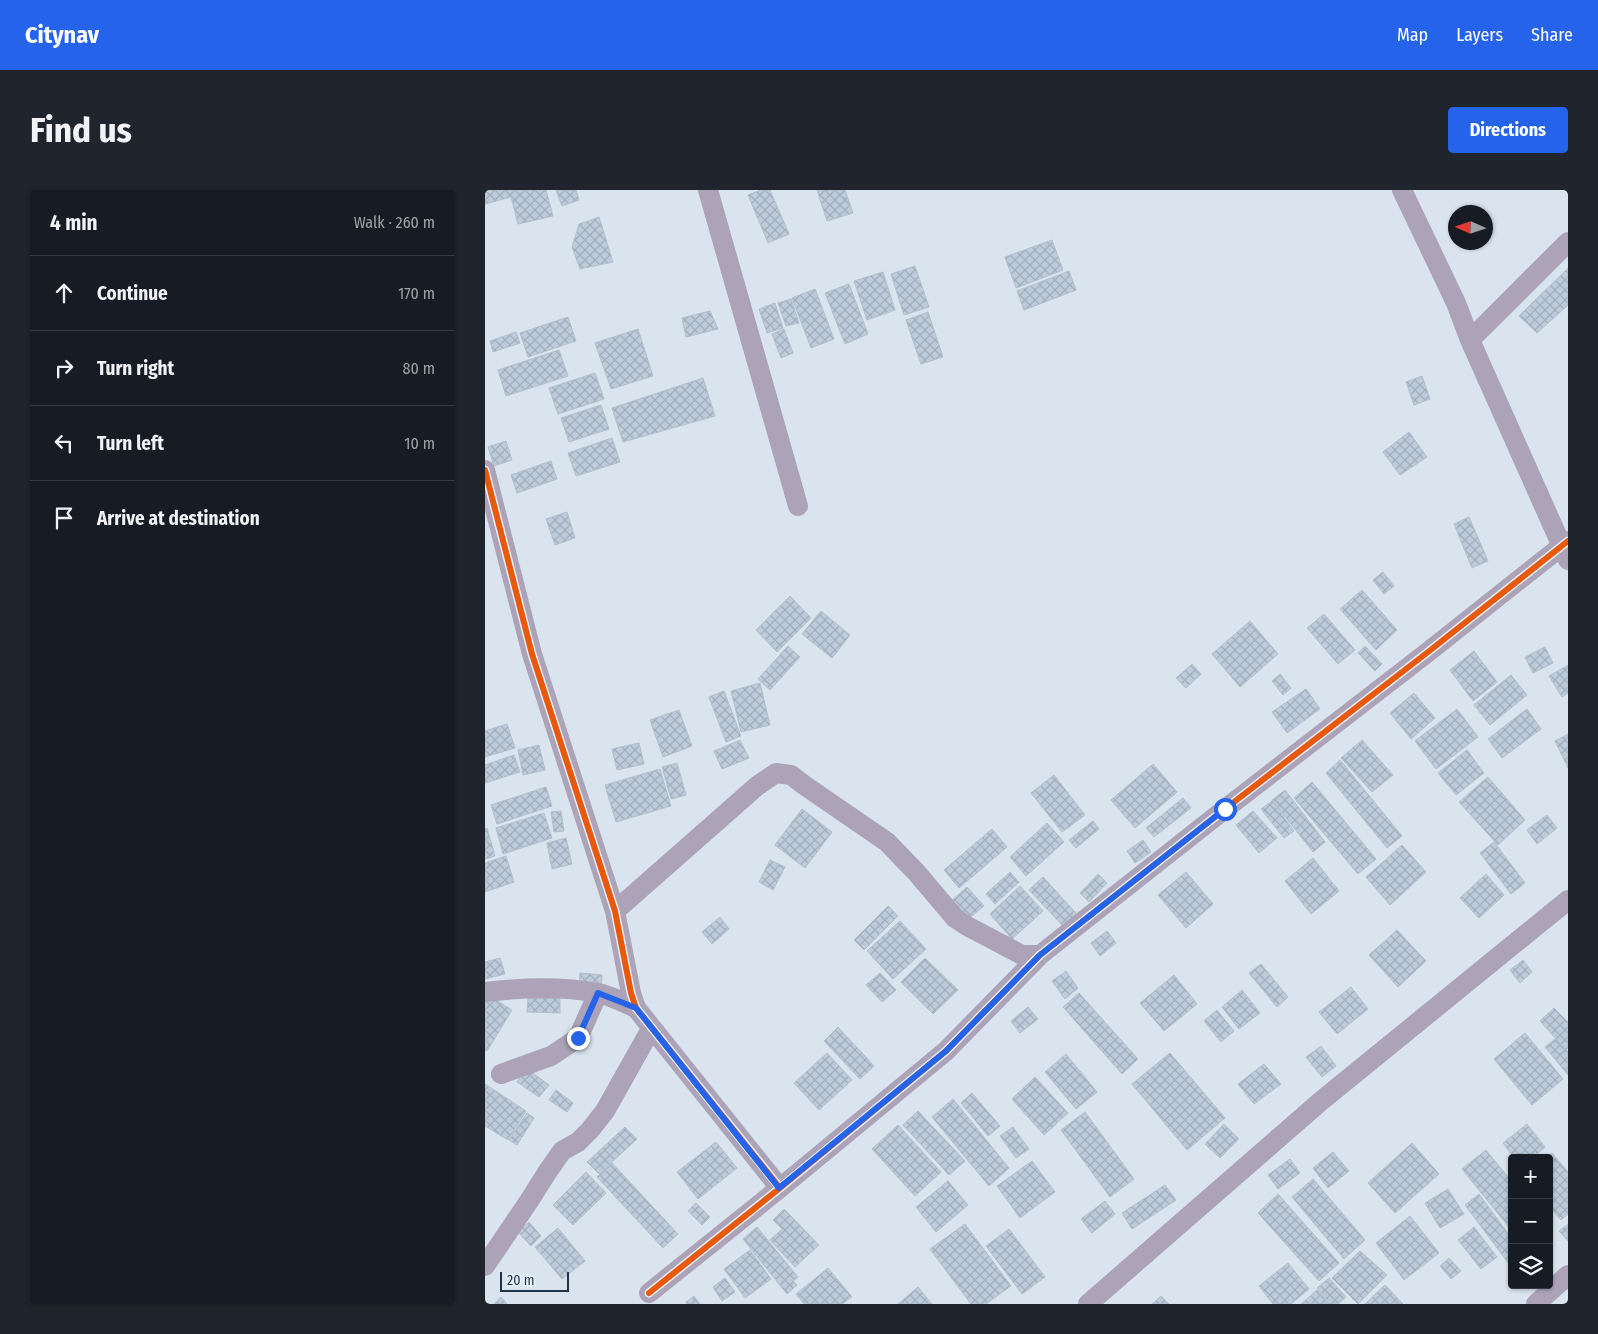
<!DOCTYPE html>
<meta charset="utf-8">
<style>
:root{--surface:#171b24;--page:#20242c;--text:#f1f3f6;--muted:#9ea1a6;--line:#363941;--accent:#2563eb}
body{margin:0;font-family:"Fira Sans Condensed",sans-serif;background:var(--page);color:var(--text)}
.controls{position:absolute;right:15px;bottom:15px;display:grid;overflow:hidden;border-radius:5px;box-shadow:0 1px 4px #0004}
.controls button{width:45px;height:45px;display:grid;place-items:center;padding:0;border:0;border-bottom:1px solid var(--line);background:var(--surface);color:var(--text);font:25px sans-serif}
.compass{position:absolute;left:963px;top:15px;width:45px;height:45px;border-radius:50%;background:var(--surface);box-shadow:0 1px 4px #0004;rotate:273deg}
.scale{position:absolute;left:15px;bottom:12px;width:69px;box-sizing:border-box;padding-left:5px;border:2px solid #1f3247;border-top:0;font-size:14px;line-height:18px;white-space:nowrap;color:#1f3247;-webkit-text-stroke:4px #e5effa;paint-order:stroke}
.stop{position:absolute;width:15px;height:15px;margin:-11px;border:4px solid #2563eb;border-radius:50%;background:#fff}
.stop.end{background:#2563eb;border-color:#fff;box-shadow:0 1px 5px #0008}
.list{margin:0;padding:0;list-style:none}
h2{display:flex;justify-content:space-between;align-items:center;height:65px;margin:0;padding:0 20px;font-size:21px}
h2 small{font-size:16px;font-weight:400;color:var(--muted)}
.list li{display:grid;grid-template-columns:32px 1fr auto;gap:15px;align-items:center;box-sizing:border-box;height:75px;padding:0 20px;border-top:1px solid var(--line)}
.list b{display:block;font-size:19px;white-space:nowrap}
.list em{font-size:16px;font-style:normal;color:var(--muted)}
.icon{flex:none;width:28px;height:28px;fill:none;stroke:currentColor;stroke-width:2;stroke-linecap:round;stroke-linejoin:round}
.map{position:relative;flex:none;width:1083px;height:1114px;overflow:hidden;border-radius:5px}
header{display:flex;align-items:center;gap:30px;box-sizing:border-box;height:70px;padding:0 25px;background:var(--accent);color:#fff}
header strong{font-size:24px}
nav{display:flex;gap:28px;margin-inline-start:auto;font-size:18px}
.intro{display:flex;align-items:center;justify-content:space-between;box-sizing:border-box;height:120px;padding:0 30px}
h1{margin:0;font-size:35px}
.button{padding:12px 22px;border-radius:5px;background:var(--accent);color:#fff;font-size:18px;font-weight:700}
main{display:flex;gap:30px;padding:0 30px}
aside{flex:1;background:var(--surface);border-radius:5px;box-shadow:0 1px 4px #0004}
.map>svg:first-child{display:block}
.building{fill:url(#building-cross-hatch);stroke:#b1bfcd}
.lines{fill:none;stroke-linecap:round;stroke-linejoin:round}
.street{stroke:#ada3b8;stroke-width:20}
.cycleway-casing{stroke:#e5effa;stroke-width:9}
.cycleway{stroke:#e8590c;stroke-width:6}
.route{stroke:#2563eb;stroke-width:6}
</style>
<header>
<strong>Citynav</strong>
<nav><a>Map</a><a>Layers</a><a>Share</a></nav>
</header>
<div class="intro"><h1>Find us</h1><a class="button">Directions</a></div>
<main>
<aside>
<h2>4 min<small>Walk · 260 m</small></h2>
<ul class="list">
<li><svg class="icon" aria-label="ahead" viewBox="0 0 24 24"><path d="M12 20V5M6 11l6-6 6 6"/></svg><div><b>Continue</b></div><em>170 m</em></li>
<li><svg class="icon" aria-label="right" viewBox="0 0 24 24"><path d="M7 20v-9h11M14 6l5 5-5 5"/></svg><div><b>Turn right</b></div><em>80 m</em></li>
<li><svg class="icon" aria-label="left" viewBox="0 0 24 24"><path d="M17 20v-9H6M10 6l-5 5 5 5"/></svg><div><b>Turn left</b></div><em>10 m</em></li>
<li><svg class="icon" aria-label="arrive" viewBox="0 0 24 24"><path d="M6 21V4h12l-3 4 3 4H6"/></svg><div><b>Arrive at destination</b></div></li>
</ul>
</aside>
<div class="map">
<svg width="1083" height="1114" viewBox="0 0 1083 1114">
<defs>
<pattern id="building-cross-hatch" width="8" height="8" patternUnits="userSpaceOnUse" patternTransform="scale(1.25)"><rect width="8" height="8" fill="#becbda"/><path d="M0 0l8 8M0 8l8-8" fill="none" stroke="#a3afbc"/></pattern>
</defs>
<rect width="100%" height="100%" fill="#d9e4ef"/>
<path class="building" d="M0,0H61L68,26L33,34L26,7L0,14Z
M71,0H91L94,10L77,16Z
M276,0H285L304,44L283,53L263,5Z
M332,0H360L368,23L342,31Z
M114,27L128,72L95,79L87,57L94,34Z
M567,50L578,80L531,98L520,67Z
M430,76L444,117L419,125L406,84Z
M1083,78V115L1052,143L1034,126Z
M584,81L591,100L539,120L532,101Z
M398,82L410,120L382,130L369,91Z
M364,94L383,144L360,154L340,103Z
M330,99L349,149L326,158L307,108Z
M306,109L314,133L301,136L293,113Z
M290,113L298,138L282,143L274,119Z
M225,121L233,139L201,147L197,128Z
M443,122L458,167L436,174L421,130Z
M83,127L91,151L43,167L35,143Z
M153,139L168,186L126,199L110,153Z
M299,139L308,163L296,168L287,144Z
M31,142L35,153L8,162L5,151Z
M74,160L83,186L21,206L13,180Z
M110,183L119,209L73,224L64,198Z
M937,186L945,209L929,215L921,192Z
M218,188L230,226L138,252L127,218Z
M116,215L124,239L84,252L76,228Z
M924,242L942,267L915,285L898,262Z
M127,248L135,272L91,286L83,263Z
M21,251L27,270L9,276L3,257Z
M66,271L72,289L32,303L26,285Z
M82,322L90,348L70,355L61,329Z
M984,327L1003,371L987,378L969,334Z
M898,382L909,396L899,404L888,390Z
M877,400L912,440L891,460L855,419Z
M305,406L326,428L292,462L271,440Z
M336,421L365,445L347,468L317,444Z
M839,424L870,460L853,474L822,438Z
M765,431L793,464L755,497L727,464Z
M303,456L315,467L285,500L273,489Z
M880,456L897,474L890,481L873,463Z
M1060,457L1068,473L1048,483L1040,467Z
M989,461L1012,492L988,511L965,480Z
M707,474L716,484L701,498L691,488Z
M1083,475V503L1077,507L1064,486Z
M795,484L806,498L798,505L787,491Z
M1026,485L1042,505L1005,535L989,515Z
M275,493L285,535L256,542L246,501Z
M821,499L835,519L802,543L787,522Z
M239,501L256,546L241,552L224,507Z
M929,503L950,528L926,549L905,523Z
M972,519L993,547L951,579L930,551Z
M1042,519L1056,539L1017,568L1003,549Z
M194,520L207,556L178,567L165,530Z
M22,534L30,558L0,567V541Z
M1083,544V578L1070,551Z
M255,550L264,568L237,579L229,561Z
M877,550L908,585L887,602L856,568Z
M154,553L159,574L132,580L127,559Z
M54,555L60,580L38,585L33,560Z
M982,560L999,583L971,605L953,583Z
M29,565L35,582L0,593V575Z
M855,570L917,646L902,658L841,583Z
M192,573L201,605L186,609L177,577Z
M668,574L692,602L650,638L626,610Z
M175,579L186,616L131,632L120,595Z
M569,585L600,625L577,642L546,603Z
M1003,587L1040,630L1013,655L974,612Z
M827,592L891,669L873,684L809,608Z
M61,597L67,616L12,634L6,615Z
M800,600L840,652L828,662L787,610Z
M698,608L706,618L669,647L661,638Z
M787,611L809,641L799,648L776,619Z
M317,619L347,642L320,678L290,655Z
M76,621L79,641L69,642L66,622Z
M768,621L792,648L774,663L751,635Z
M59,623L67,648L18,664L11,638Z
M1062,625L1072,638L1052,654L1042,640Z
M608,631L614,639L591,658L584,650Z
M562,633L579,652L541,686L525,667Z
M2,638L10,666L0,669V639Z
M507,639L522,657L474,698L459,680Z
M81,648L87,674L67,679L62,653Z
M658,650L666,662L650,673L642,661Z
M1009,652L1040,693L1026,704L995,663Z
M917,655L941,682L905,715L881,687Z
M21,666L29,692L0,702V673Z
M828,668L854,701L826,724L800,691Z
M285,670L300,677L288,700L274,692Z
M525,682L534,692L510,714L501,704Z
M701,682L728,714L701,738L673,705Z
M613,684L622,693L604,712L595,703Z
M1001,684L1019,705L994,728L975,708Z
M558,687L591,723L578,736L544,700Z
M535,696L558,721L527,749L505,724Z
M482,697L499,716L482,730L466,711Z
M403,716L413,726L379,760L369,750Z
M235,727L244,739L227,754L217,742Z
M415,731L441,759L408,789L382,761Z
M912,740L941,771L913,797L884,765Z
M622,741L631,753L615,766L606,753Z
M15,768L20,784L0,789V772Z
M440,768L473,800L448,824L416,792Z
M1038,770L1047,782L1035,793L1025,780Z
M776,774L803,807L792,817L764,783Z
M581,781L593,798L580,809L567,791Z
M95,783L117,785L116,800L94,798Z
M395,783L411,800L397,812L381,795Z
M689,785L712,814L679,841L655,813Z
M866,797L883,819L852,844L834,822Z
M757,800L775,823L754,839L737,817Z
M594,803L653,869L637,884L578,817Z
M3,805L27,820L2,861L0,860V810Z
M43,807L75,808V823L42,822Z
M543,817L553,829L535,843L526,831Z
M1069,818L1083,832V858L1081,860L1055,831Z
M732,820L749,841L736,852L719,831Z
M353,837L389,876L375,889L339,851Z
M1040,843L1078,889L1047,915L1009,869Z
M1070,849L1082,861H1083V885L1060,857Z
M836,856L851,876L837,887L821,867Z
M342,863L367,890L334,920L309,893Z
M685,863L740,928L702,960L647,894Z
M581,864L612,902L591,919L560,882Z
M779,874L796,894L769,914L753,894Z
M41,878L64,895L54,907L32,892Z
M550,887L583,923L559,945L527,909Z
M0,894L41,921L23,950L0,936Z
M71,900L88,913L82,922L64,910Z
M487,903L515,936L503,946L476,913Z
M468,909L524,978L504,996L447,927Z
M433,921L480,971L464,985L418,935Z
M600,922L649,989L625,1007L576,940Z
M42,923L49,928L32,955L24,950Z
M739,934L754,949L735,968L720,954Z
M1042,934L1060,957L1047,968H1029L1018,953Z
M413,935L456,982L430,1006L387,959Z
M140,937L152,949L114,984L102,972Z
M528,937L544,959L531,968L515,946Z
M231,952L252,978L213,1009L192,982Z
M927,953L954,984L910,1023L883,993Z
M1001,960L1027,992V1041L977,979Z
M848,962L864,981L843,998L828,978Z
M1067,963L1083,982V1024L1076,1030L1064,1016V968H1062Z
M805,969L815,983L793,999L783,985Z
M547,971L570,1002L535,1028L512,996Z
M127,973L193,1044L178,1058L112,987Z
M101,982L121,1003L88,1035L68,1015Z
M828,989L880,1050L859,1069L807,1007Z
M463,991L483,1015L451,1042L431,1017Z
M680,995L691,1010L647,1039L637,1023Z
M963,999L979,1024L955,1038L940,1013Z
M793,1004L854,1073L834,1091L773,1023Z
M994,1004L1027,1049V1078L980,1015Z
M620,1011L630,1024L607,1043L596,1029Z
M211,1013L225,1027L217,1035L203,1021Z
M299,1019L334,1055L310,1077L285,1050L297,1039L288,1030Z
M925,1026L954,1063L919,1090L891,1053Z
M44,1032L56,1046L46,1056L33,1042Z
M480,1034L526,1096L501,1114H486L445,1059Z
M1083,1034V1051L1074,1041Z
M272,1037L313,1087L308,1091L312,1095L302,1104L258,1049Z
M989,1037L1012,1067L996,1079L973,1050Z
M73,1038L100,1071L77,1089L50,1057Z
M524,1039L560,1087L537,1104L501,1056Z
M265,1060L286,1089L260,1108L239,1079Z
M875,1061L902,1085L873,1114L847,1088Z
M964,1068L976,1081L966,1089L955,1076Z
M803,1073L824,1099L806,1114H788L774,1096Z
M343,1078L367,1107L357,1114H319L311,1104Z
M240,1088L250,1102L237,1111L228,1097Z
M844,1088L861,1107L853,1114H845L832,1098Z
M900,1095L918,1114H880Z
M433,1097L447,1114H413Z
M832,1100L844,1114H816Z
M209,1106L215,1114H202L201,1112Z
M676,1106L684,1114H667Z
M16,1107L22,1114H9Z"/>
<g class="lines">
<path class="street" d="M223,0L313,316
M917,0L971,113L985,150L1083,370
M985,150L1083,52
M0,280L47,464L130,721L146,803L151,818L295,998
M130,721L272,596L291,583L306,585L319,595L402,652L431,682L470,728L482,736L537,765H555
M0,802C35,798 77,796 112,803C125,805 139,813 151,818
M16,884L66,866L93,848L113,803
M0,1076L44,1011L63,981L77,961L93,952L105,940L120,921L166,839
M164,1103L295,998L461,861L555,765L740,619L943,462L1083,351
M603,1114L836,911L1083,710
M1051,1114L1083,1085"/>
<defs>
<path id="cycleway" d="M0,280L47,464L130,721L146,803L151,818L295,998
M164,1103L295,998L461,861L555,765L740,619L943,462L1083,351"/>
</defs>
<use href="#cycleway" class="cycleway-casing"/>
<use href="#cycleway" class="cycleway"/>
</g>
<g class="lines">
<path class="route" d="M93,848L113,803L151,818L294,998L461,861L555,765L740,619"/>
</g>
</svg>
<div class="controls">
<button>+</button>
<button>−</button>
<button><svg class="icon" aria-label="layers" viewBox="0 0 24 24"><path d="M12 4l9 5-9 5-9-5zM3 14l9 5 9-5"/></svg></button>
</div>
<svg class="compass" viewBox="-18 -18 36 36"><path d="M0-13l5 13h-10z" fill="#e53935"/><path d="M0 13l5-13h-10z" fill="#9ea1a6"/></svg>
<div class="scale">20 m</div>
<div class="stop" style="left:740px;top:619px"></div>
<div class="stop end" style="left:93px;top:848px"></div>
</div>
</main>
